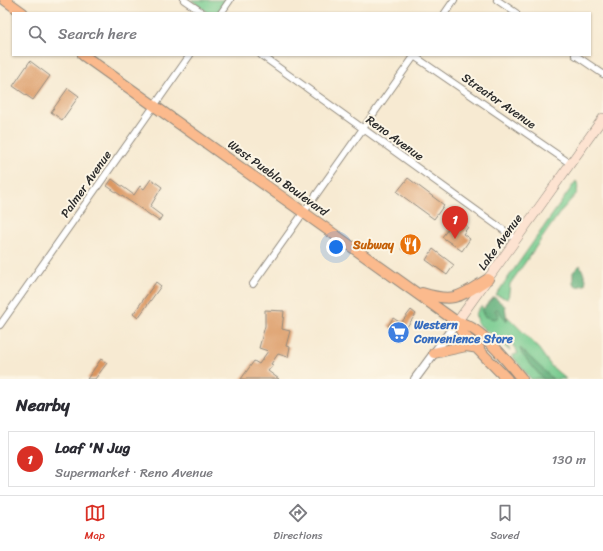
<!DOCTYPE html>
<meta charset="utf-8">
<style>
:root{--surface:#fff;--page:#f7f7f7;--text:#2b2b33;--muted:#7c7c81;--line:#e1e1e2;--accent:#d93025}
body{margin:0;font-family:Sriracha,sans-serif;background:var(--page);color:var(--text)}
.you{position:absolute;left:336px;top:247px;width:14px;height:14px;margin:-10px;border:3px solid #fff;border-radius:50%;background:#1a73e8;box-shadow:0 0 0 6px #1a73e833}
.badge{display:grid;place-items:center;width:26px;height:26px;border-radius:50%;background:var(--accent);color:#fff;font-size:13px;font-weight:700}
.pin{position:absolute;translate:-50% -33px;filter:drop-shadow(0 1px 2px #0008)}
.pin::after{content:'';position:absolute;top:21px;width:14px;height:12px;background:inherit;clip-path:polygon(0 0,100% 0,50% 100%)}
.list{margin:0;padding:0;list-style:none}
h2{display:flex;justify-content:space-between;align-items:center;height:52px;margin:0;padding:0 16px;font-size:17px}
h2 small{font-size:13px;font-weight:400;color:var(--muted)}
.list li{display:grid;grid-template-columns:26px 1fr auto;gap:12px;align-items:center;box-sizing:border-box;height:56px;margin:0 8px 8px;padding:0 8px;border:1px solid var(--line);border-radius:0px}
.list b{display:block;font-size:15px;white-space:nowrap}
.list p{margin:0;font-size:13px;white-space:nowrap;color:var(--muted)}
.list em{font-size:13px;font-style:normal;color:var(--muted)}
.icon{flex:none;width:22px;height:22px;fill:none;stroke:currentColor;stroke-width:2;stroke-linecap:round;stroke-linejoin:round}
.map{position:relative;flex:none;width:603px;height:379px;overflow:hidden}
.search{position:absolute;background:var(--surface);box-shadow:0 1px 3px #0004;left:12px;right:12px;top:12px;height:44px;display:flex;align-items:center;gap:10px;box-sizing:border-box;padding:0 14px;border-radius:0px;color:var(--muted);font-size:15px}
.sheet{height:116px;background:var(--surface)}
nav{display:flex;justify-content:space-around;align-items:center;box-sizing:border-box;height:56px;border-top:1px solid var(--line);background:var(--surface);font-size:11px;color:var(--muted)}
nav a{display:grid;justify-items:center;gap:2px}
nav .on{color:var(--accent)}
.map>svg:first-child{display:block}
.green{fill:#74ca8e;stroke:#507a5c}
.forest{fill:#5fae79;stroke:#456c52}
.building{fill:#da955f}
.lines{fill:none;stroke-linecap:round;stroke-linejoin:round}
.minor-casing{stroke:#918a7e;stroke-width:8}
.tertiary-casing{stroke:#918a7e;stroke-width:10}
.secondary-casing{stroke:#918a7e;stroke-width:10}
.primary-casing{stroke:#918a7e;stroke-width:12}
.minor{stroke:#fff;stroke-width:6}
.tertiary{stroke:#fff;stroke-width:8}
.secondary{stroke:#fde3d1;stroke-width:9}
.primary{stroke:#fbba8d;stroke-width:10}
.labels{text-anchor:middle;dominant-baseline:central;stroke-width:4;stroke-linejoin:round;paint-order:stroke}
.street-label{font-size:12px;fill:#2b2b2b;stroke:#fcf5e5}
.food-label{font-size:12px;font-weight:bold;fill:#c56008;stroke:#fcf5e5;text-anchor:end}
.shop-label{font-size:12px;font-weight:bold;fill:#366cbe;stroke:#fcf5e5;text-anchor:start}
</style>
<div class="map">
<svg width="603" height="379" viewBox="0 0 603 379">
<rect width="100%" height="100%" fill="#fcf5e5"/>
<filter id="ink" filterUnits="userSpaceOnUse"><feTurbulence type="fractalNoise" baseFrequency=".025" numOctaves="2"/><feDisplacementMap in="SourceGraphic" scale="8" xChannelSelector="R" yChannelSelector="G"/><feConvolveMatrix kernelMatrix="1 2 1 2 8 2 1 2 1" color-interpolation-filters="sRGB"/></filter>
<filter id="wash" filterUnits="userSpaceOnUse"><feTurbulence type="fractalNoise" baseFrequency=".012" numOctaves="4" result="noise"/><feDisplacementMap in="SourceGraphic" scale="16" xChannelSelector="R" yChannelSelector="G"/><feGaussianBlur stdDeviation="0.9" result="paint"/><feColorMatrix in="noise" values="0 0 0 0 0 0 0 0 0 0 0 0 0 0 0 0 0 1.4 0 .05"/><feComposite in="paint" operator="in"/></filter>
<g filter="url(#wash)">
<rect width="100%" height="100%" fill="#f7ead2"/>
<path class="green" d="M191,0H228L219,13H208Z
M576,181L578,185L577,193L561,211L510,284L508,299L496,295Z
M481,306L484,309L482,311L484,316L499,317L495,310L497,309L508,319L507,316L536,345L551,366L566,379H531L512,356L518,353L510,341L508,347L510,351L476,322L478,320L475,315Z"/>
<path class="forest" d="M580,265L586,279L585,285L576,287L573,284V272Z
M494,297L505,306L507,321L497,309L495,310L499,317L494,319L484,316L482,310Z
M520,348L553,379H543L522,354Z"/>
<g id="blocks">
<path class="building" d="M30,61L50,76L33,100L13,86Z
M68,88L79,96L62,120L51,112Z
M408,178L444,205L434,219L397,192Z
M112,179L134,195L140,186L144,189L151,179L162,187L150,207L162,216L159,221L107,186Z
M458,220L468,227L463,234L470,239L462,251L442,237L451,225L453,227Z
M411,235L419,241L410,255L401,249Z
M433,249L454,265L447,275L426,260Z
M156,282L161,286L138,318L133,314Z
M265,310L284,311L282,329L290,331L286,346L290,347L288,357L278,354L271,364L273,365L268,371L279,379H241L254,361L259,364L268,351L259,348L265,326Z
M411,310L416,314L401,335L388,326L393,318L401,323Z
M101,359L107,363L95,379H87Z"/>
</g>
</g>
<g filter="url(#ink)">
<use href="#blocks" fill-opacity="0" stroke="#918a7e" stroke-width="1"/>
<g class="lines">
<defs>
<path id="minor" d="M184,0L203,13
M497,0L516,13
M221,13L230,0
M445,13L454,0
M261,55L516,239
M575,55L603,74
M414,56L571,164
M253,284L415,55
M0,325L190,55"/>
<path id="tertiary" d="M415,379L457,322"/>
<path id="secondary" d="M457,322L603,118"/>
<path id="primary" d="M5,0L23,13
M83,55L457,322C479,325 508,362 522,379
M422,293C455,303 459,297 488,279
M457,322L463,334L507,379
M434,353L466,346L479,348"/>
</defs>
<use href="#minor" class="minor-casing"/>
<use href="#tertiary" class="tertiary-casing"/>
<use href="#secondary" class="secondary-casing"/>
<use href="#primary" class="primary-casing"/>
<use href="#minor" class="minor"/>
<use href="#tertiary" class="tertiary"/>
<use href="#secondary" class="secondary"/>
<use href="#primary" class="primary"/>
</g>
</g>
<defs>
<symbol id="restaurant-disc" viewBox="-11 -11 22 22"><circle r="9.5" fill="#e8710a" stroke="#fcf5e5"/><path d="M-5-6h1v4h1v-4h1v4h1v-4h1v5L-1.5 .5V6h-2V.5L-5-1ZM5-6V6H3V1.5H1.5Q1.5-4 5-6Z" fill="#fff"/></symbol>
<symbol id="supermarket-disc" viewBox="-11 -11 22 22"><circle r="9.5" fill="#3f7fe0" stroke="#fcf5e5"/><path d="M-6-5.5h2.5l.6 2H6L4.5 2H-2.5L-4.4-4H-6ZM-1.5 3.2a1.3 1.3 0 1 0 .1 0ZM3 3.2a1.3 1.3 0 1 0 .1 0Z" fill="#fff"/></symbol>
</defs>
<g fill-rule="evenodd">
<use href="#restaurant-disc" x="398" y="232" width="25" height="25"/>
<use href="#supermarket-disc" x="386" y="320" width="25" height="25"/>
</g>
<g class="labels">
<g class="street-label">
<text transform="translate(499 101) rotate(35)">Streator Avenue</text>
<text transform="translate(395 138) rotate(36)">Reno Avenue</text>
<text transform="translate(278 178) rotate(36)">West Pueblo Boulevard</text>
<text transform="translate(86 184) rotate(-55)">Palmer Avenue</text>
<text transform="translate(500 242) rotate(-54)">Lake Avenue</text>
</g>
<g class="food-label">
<text x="394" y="245">Subway</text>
</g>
<g class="shop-label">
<text x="414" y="325">Western<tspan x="414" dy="14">Convenience Store</tspan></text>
</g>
</g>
</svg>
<div class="you"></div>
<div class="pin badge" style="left:455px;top:239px">1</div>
<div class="search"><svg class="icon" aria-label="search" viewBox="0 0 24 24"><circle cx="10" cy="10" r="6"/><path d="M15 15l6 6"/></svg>Search here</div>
</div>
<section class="sheet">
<h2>Nearby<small></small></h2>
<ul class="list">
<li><span class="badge">1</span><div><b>Loaf 'N Jug</b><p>Supermarket · Reno Avenue</p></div><em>130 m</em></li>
</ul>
</section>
<nav>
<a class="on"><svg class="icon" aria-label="map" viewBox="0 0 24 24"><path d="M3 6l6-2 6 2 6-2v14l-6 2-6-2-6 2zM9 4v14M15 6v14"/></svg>Map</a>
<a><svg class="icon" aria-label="directions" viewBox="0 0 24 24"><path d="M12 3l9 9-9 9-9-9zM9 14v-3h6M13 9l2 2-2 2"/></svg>Directions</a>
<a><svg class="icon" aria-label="saved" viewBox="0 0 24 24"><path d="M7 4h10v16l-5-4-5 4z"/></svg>Saved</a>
</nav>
